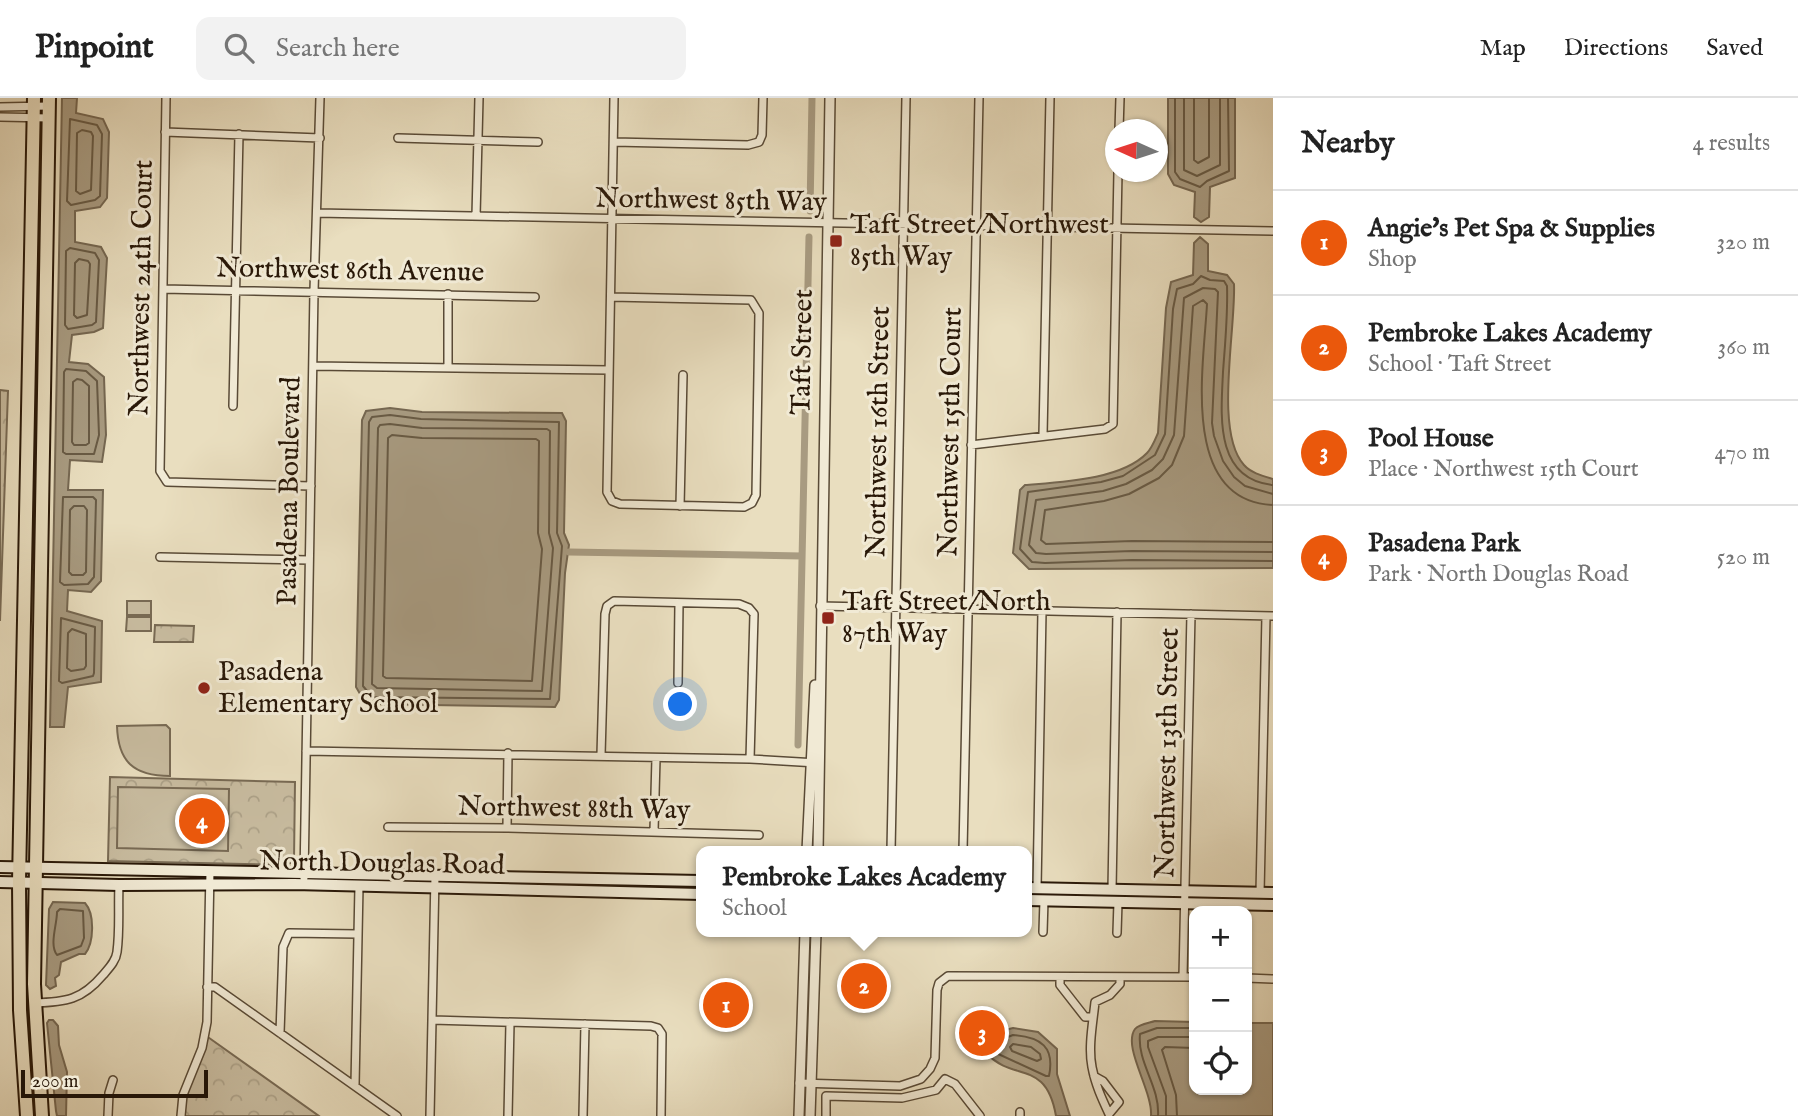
<!DOCTYPE html>
<meta charset="utf-8">
<style>
:root{--surface:#fff;--page:#f2f2f2;--text:#222;--muted:#767676;--line:#e0e0e0;--accent:#ea580c}
body{margin:0;font-family:"IM FELL English",serif;background:var(--page);color:var(--text)}
.controls{position:absolute;right:21px;bottom:21px;display:grid;overflow:hidden;border-radius:14px;box-shadow:0 2px 5px #0004}
.controls button{width:63px;height:63px;display:grid;place-items:center;padding:0;border:0;border-bottom:2px solid var(--line);background:var(--surface);color:var(--text);font:35px sans-serif}
.compass{position:absolute;left:1105px;top:21px;width:63px;height:63px;border-radius:50%;background:var(--surface);box-shadow:0 2px 5px #0004;rotate:273deg}
.scale{position:absolute;left:21px;bottom:18px;width:187px;box-sizing:border-box;padding-left:7px;border:4px solid #291808;border-top:0;font-size:19px;line-height:24px;white-space:nowrap;color:#291808;-webkit-text-stroke:5px #f1ead5;paint-order:stroke}
.you{position:absolute;left:681px;top:607px;width:24px;height:24px;margin:-18px;border:5px solid #fff;border-radius:50%;background:#1a73e8;box-shadow:0 0 0 10px #1a73e833}
.badge{display:grid;place-items:center;width:46px;height:46px;border-radius:50%;background:var(--accent);color:#fff;font-size:23px;font-weight:700}
.pin{position:absolute;translate:-50% -50%;border:4px solid #fff;box-shadow:0 2px 7px #0006}
.popup{position:absolute;left:696px;top:748px;width:336px;height:91px;box-sizing:border-box;display:grid;place-content:center;border-radius:14px;background:var(--surface);filter:drop-shadow(0 2px 5px #0005);font-size:23px;white-space:nowrap;color:var(--muted)}
.popup b{font-size:26px;color:var(--text)}
.popup::after{content:'';position:absolute;left:50%;top:100%;margin-left:-14px;border:14px solid transparent;border-top-color:var(--surface)}
.list{margin:0;padding:0;list-style:none}
h2{display:flex;justify-content:space-between;align-items:center;height:91px;margin:0;padding:0 28px;font-size:30px}
h2 small{font-size:23px;font-weight:400;color:var(--muted)}
.list li{display:grid;grid-template-columns:46px 1fr auto;gap:21px;align-items:center;box-sizing:border-box;height:105px;padding:0 28px;border-top:2px solid var(--line)}
.list b{display:block;font-size:26px;white-space:nowrap}
.list p{margin:0;font-size:23px;white-space:nowrap;color:var(--muted)}
.list em{font-size:23px;font-style:normal;color:var(--muted)}
.icon{flex:none;width:38px;height:38px;fill:none;stroke:currentColor;stroke-width:2;stroke-linecap:round;stroke-linejoin:round}
.map{position:relative;flex:none;width:1273px;height:1018px;overflow:hidden}
header{display:flex;align-items:center;gap:42px;box-sizing:border-box;height:98px;padding:0 35px;background:var(--surface);border-bottom:2px solid var(--line)}
header strong{font-size:33px}
nav{display:flex;gap:38px;margin-inline-start:auto;font-size:24px}
.search{width:490px;height:63px;background:var(--page);display:flex;align-items:center;gap:18px;box-sizing:border-box;padding:0 24px;border-radius:14px;color:var(--muted);font-size:26px}
main{display:flex}
aside{flex:1;background:var(--surface)}
.map>svg:first-child{display:block}
.park{fill:url(#park-crowns);stroke:#786a54;stroke-width:2}
.pitch{fill:#c8bca0;stroke:#786a54;stroke-width:2}
.water{fill:#a89b81;stroke:#756751;stroke-width:2}
.lines{fill:none;stroke-linecap:round;stroke-linejoin:round}
.shore{stroke:#685a44;stroke-width:2}
.canal{stroke:#a89b81;stroke-width:7}
.minor-casing{stroke:#594a36;stroke-width:10}
.tertiary-casing{stroke:#594a36;stroke-width:12}
.secondary-casing{stroke:#291808;stroke-width:14}
.primary-casing{stroke:#291808;stroke-width:16}
.minor{stroke:#f1ead5;stroke-width:7}
.tertiary{stroke:#f1ead5;stroke-width:9}
.secondary{stroke:#f1ead5;stroke-width:10}
.primary{stroke:#e9debf;stroke-width:12}
.poi-dot{fill:#8f2418;stroke:#f1ead5;stroke-width:2.5}
.labels{text-anchor:middle;dominant-baseline:central;stroke-width:6;stroke-linejoin:round;paint-order:stroke}
.street-label{font-size:28px;fill:#291808;stroke:#f1ead5}
.poi-label{font-size:28px;fill:#291808;stroke:#f1ead5;text-anchor:start}
</style>
<header>
<strong>Pinpoint</strong>
<div class="search"><svg class="icon" aria-label="search" viewBox="0 0 24 24"><circle cx="10" cy="10" r="6"/><path d="M15 15l6 6"/></svg>Search here</div>
<nav><a>Map</a><a>Directions</a><a>Saved</a></nav>
</header>
<main>
<div class="map">
<svg width="1273" height="1018" viewBox="0 0 1273 1018">
<defs>
<pattern id="park-crowns" width="20" height="18" patternUnits="userSpaceOnUse" patternTransform="scale(1.75)"><rect width="20" height="18" fill="#c8bca0"/><path d="M2 6a3 3 0 1 1 6 0M12 15a3 3 0 1 1 6 0" fill="none" stroke="#aca188"/></pattern>
</defs>
<rect width="100%" height="100%" fill="#e9debf"/>
<filter id="stains"><feTurbulence type="fractalNoise" baseFrequency=".00286" numOctaves="4"/><feColorMatrix values="0 0 0 0 .2 0 0 0 0 .09 0 0 0 0 .02 0 0 0 .5 -.17"/></filter>
<radialGradient id="worn" r=".72"><stop offset=".6" stop-color="#630" stop-opacity="0"/><stop offset="1" stop-color="#630" stop-opacity=".3"/></radialGradient>
<path class="park" d="M0,292L8,293L0,523Z
M155,527L194,528L193,544H154Z
M110,679L295,684L294,762L288,767L108,763Z
M205,937L319,1018H181L183,997Z"/>
<path class="pitch" d="M127,503H151V517H127Z
M127,519H151V533H126Z
M166,627L170,631V678C134,678 118,664 117,628Z
M118,689L229,691L228,753L117,750Z"/>
<path class="water" d="M62,0H77L76,15L103,21L109,34L107,100L100,109L75,113V144L101,149L107,160L103,230L94,234L72,237L69,264L88,266L104,279L106,337L102,364L70,362L68,392H103L101,483L91,494L68,492L67,513L102,523L101,584L68,589L64,629H50Z
M1168,0H1235V80L1210,89L1209,119L1201,124L1194,119L1195,94L1174,87L1168,76Z
M1200,139L1208,146V173L1227,177L1234,186C1236,231 1214,334 1244,367C1251,375 1263,378 1273,381V470L1029,471L1013,455L1020,392L1025,387C1061,384 1121,382 1147,355C1152,350 1155,342 1158,335L1166,210L1171,184L1193,177L1194,145Z
M390,310L422,314L562,315L566,323L564,435L569,447L565,475L559,602L555,609L366,606L356,589L362,322L366,313Z
M53,804L85,805C95,816 94,845 85,856H79L61,864L59,877L55,880L56,888L50,891L46,887L49,811Z
M49,922H53L58,928L59,947L67,974L66,1018H57L56,1013L47,925Z
M1155,923L1194,924V992H1247V925H1273V1018H1151C1153,993 1122,949 1135,931C1139,926 1149,925 1155,923Z
M1013,930L1038,934L1057,951V976L1070,1018H1056C1046,961 1014,984 987,956L988,940L997,934Z"/>
<g class="lines">
<path class="shore" d="M1175,0V74L1180,81L1200,89L1207,83L1229,73L1228,0
M1184,0V72L1197,78L1220,67V0
M1194,0V62L1198,65L1209,59V0
M70,21L97,27L102,36L100,98L95,102L71,107L67,103Z
M82,32L91,34L93,38L91,92L80,96L76,93L77,35Z
M70,150L95,155L99,162L96,224L92,227L68,231L65,227L66,153Z
M79,161L88,163L90,166L87,217L77,220L74,217L75,165Z
M66,271L86,273L97,283L99,337L94,356H66L63,354L64,274Z
M77,281L82,282L89,288V345L86,347H74L72,344L73,284Z
M390,317L421,321L559,324L557,435L562,448L550,601L372,599L363,588L369,324L372,319Z
M390,326L422,330L547,331L550,333L549,435L553,450L542,593L377,590L372,586L378,330L380,327Z
M392,337L422,340L536,341L539,343L538,435L542,451L532,583L386,580L383,578L388,340Z
M1273,387C1214,381 1221,317 1223,274C1225,246 1228,217 1227,188L1224,183L1210,182L1201,178L1193,186L1177,191L1173,211L1165,336L1155,357L1123,378L1101,384L1028,394L1020,451L1032,464L1045,465L1132,462L1273,463
M1273,396L1245,388L1234,379L1223,363L1214,338L1212,325L1218,194L1215,191L1203,190L1184,200L1174,337L1163,361L1152,372L1126,386L1103,393L1036,402L1029,447L1036,455L1046,456L1132,453L1273,454
M63,399H93L96,402L94,479L88,486L64,487L60,484Z
M1273,407C1179,403 1204,267 1207,206L1203,202L1193,208L1184,338L1172,367L1159,380L1129,396L1104,403L1045,412L1041,442L1046,446L1132,443L1273,444
M74,408H84L87,412L86,474L83,477H72L69,474L70,412Z
M61,520L95,529L94,575L93,578L62,585L59,583Z
M72,531L86,536V568L84,571L71,573L67,570L68,535Z
M60,811L83,813L84,840L81,848L57,857C49,847 57,827 57,814Z
M1013,937C1041,939 1055,949 1049,978H1046L994,954L995,944Z
M1013,946L1031,949L1040,956L1041,961L1037,963L1012,953L1010,949Z
M1158,1018C1160,988 1137,965 1140,936L1157,930H1194
M1166,1018V998L1148,949V943L1158,939H1194
M1177,1018L1176,997L1162,952L1165,949L1194,950"/>
<path class="canal" d="M810,113L812,0
M569,454L802,458
M798,647L809,139"/>
<defs>
<path id="minor" d="M166,0L160,373L167,384L311,388
M0,9L49,8
M0,19L49,20
M1119,32L1120,0
M165,34L320,40
M398,40L538,44
M614,44L748,47L759,44L762,37L763,0
M317,115L1273,133
M476,118L479,0
M163,191L535,199
M611,199L751,202L759,215L756,397L752,405L744,409L620,406L612,403L607,394L614,0
M313,268L609,272
M448,270V196
M233,308L239,36
M1043,337L1050,0
M971,347L1105,331L1113,326L1118,74
M680,408L683,277
M160,459L309,462
M820,508L1273,518
M678,585L679,505
M306,653L750,661L817,665
M601,657L605,516L607,508L614,503L739,506L749,510L754,516L750,661
M388,729L507,730L759,737
M507,730L508,655
M654,733L656,660
M891,753L906,0
M963,753L979,0
M304,780L314,193L320,0
M1037,790L1042,513
M1112,792L1117,514
M1260,795L1266,518
M1043,834L1044,802
M1117,835L1118,804
M1060,879V887L1085,919H1093
M1183,879L1191,516
M1247,880L1273,881
M207,889H215L397,1018
M34,905C66,904 82,902 103,877C109,870 116,863 117,854C120,832 118,809 119,787
M432,922L651,928L658,930L662,936L661,1018
M280,935L283,849L289,835L357,836
M1094,978L1103,983L1119,1004L1109,1016C1102,1001 1095,986 1092,969C1088,949 1093,924 1095,904L1110,897L1120,886V880
M799,985L900,988L921,981L930,971L935,960L937,892L939,885L948,878L1194,879
M355,987L359,788
M108,1018L109,995L113,982
M181,1018L183,997L202,950L207,924L210,773
M430,1018L435,778
M508,1018L510,925
M583,1018L585,926
M826,1018V998L902,1000L936,992L945,981L955,986L980,1018
M1020,1018V1014"/>
<path id="tertiary" d="M807,753L815,587
M818,753L830,0
M799,1018L805,834
M810,1018L816,834"/>
<path id="secondary" d="M0,769L701,783
M0,784L119,787L294,786L701,796
M1027,790L1273,795
M1027,802L1273,807"/>
<path id="primary" d="M27,1018L20,912L19,784L34,0
M42,1018L34,886L49,0"/>
</defs>
<use href="#minor" class="minor-casing"/>
<use href="#tertiary" class="tertiary-casing"/>
<use href="#secondary" class="secondary-casing"/>
<use href="#primary" class="primary-casing"/>
<use href="#minor" class="minor"/>
<use href="#tertiary" class="tertiary"/>
<use href="#secondary" class="secondary"/>
<use href="#primary" class="primary"/>
</g>
<g class="poi-dot">
<rect x="829" y="136" width="14" height="14" rx="3.5"/>
<rect x="821" y="513" width="14" height="14" rx="3.5"/>
<circle cx="204" cy="590" r="7"/>
</g>
<g class="labels">
<g class="street-label">
<text transform="translate(711 103) rotate(1)">Northwest 85th Way</text>
<text transform="translate(350 173) rotate(1)">Northwest 86th Avenue</text>
<text transform="translate(142 190) rotate(-89)">Northwest 24th Court</text>
<text transform="translate(803 254) rotate(-89)">Taft Street</text>
<text transform="translate(879 334) rotate(-89)">Northwest 16th Street</text>
<text transform="translate(951 334) rotate(-89)">Northwest 15th Court</text>
<text transform="translate(290 393) rotate(-89)">Pasadena Boulevard</text>
<text transform="translate(1168 655) rotate(-89)">Northwest 13th Street</text>
<text transform="translate(574 711) rotate(1)">Northwest 88th Way</text>
<text transform="translate(382 766) rotate(1)">North Douglas Road</text>
</g>
<g class="poi-label">
<text x="850" y="127">Taft Street/Northwest<tspan x="850" dy="32">85th Way</tspan></text>
<text x="842" y="504">Taft Street/North<tspan x="842" dy="32">87th Way</tspan></text>
<text x="218" y="574">Pasadena<tspan x="218" dy="32">Elementary School</tspan></text>
</g>
</g>
<rect width="100%" height="100%" filter="url(#stains)"/>
<rect width="100%" height="100%" fill="url(#worn)"/>
</svg>
<div class="controls">
<button>+</button>
<button>−</button>
<button><svg class="icon" aria-label="locate" viewBox="0 0 24 24"><circle cx="12" cy="12" r="6"/><path d="M12 2v4M12 18v4M2 12h4M18 12h4"/></svg></button>
</div>
<svg class="compass" viewBox="-18 -18 36 36"><path d="M0-13l5 13h-10z" fill="#e53935"/><path d="M0 13l5-13h-10z" fill="#767676"/></svg>
<div class="scale">200 m</div>
<div class="you"></div>
<div class="pin badge" style="left:726px;top:907px">1</div>
<div class="pin badge" style="left:864px;top:888px">2</div>
<div class="popup"><b>Pembroke Lakes Academy</b>School</div>
<div class="pin badge" style="left:982px;top:935px">3</div>
<div class="pin badge" style="left:202px;top:723px">4</div>
</div>
<aside>
<h2>Nearby<small>4 results</small></h2>
<ul class="list">
<li><span class="badge">1</span><div><b>Angie's Pet Spa &amp; Supplies</b><p>Shop</p></div><em>320 m</em></li>
<li><span class="badge">2</span><div><b>Pembroke Lakes Academy</b><p>School · Taft Street</p></div><em>360 m</em></li>
<li><span class="badge">3</span><div><b>Pool House</b><p>Place · Northwest 15th Court</p></div><em>470 m</em></li>
<li><span class="badge">4</span><div><b>Pasadena Park</b><p>Park · North Douglas Road</p></div><em>520 m</em></li>
</ul>
</aside>
</main>
